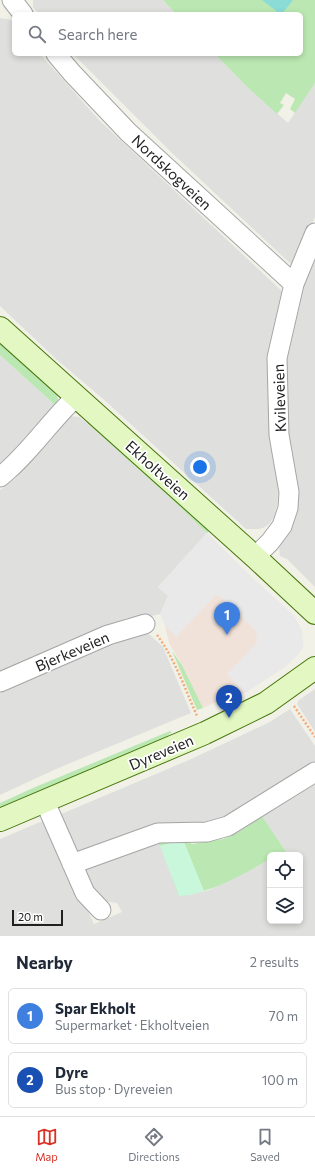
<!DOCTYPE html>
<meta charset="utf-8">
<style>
:root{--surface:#fff;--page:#f2f2f3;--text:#1f2937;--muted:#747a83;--line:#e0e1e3;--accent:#d93025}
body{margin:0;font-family:Commissioner,sans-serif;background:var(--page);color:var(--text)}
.controls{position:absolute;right:12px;bottom:12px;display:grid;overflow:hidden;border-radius:6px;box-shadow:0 2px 6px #0003}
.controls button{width:36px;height:36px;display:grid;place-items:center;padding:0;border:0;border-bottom:1px solid var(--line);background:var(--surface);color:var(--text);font:20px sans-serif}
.scale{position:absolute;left:12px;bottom:10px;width:51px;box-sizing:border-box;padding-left:4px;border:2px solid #212121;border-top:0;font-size:11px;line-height:14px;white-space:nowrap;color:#212121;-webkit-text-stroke:3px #fff;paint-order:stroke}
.you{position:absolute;left:200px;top:467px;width:14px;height:14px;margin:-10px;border:3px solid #fff;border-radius:50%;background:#1a73e8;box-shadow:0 0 0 6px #1a73e833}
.badge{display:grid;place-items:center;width:26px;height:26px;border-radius:50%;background:var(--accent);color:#fff;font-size:13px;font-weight:700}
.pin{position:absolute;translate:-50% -33px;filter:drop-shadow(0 1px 2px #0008)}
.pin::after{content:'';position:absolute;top:21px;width:14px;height:12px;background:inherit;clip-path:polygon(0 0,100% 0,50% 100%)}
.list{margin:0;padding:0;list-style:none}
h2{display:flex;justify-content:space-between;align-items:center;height:52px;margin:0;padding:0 16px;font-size:17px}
h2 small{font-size:13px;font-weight:400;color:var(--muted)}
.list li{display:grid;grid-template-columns:26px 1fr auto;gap:12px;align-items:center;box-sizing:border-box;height:56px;margin:0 8px 8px;padding:0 8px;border:1px solid var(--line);border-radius:6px}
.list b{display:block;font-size:15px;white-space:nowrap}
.list p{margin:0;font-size:13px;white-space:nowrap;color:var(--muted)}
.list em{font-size:13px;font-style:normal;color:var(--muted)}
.icon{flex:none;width:22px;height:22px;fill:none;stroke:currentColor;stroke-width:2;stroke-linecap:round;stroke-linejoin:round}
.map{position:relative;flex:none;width:315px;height:936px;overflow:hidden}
.search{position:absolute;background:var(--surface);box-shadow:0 2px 6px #0003;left:12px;right:12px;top:12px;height:44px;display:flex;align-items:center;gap:10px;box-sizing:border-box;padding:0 14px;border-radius:6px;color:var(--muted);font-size:15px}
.sheet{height:180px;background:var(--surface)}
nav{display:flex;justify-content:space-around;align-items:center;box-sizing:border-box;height:56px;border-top:1px solid var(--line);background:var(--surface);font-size:11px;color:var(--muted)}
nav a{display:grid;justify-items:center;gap:2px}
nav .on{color:var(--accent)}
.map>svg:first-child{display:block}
.residential{fill:#dfdfde}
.commercial{fill:#f0e2d9}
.grass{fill:#bbe8b2}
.park{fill:#c9f7dc}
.pitch{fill:#8bdbd6}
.parking{fill:#e9e9e9}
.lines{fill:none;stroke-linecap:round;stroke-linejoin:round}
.street-casing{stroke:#a5a5a5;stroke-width:21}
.secondary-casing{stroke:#47760b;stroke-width:24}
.path{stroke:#f3ac77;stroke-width:2.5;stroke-dasharray:2 2;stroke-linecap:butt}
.street{stroke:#fff;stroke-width:19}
.secondary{stroke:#e2f7c1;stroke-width:22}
.labels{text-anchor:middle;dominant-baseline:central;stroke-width:3.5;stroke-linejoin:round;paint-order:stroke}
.street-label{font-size:15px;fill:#212121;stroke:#fff}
</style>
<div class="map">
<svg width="315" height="936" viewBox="0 0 315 936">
<rect width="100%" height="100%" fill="#f1f1e8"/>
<path class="residential" d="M33,0H163L176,14H39L33,7Z
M0,18L12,20L14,22V54H40L100,121L285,294L271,408L278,493L277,505L274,517L270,523L265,527L259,529H246L102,398L56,359L0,306Z
M73,54H215L247,87L288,123L315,83V217L293,266L172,153Z
M315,244V587L287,559L280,556L279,547L282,536L281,367L285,343Z
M0,355L56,406L0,470Z
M68,416L79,417L87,423L166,494L207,533L158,587L168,596L160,614L133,620L127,618L116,622L0,673V490L15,479Z
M143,631L149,634L163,647L191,713L56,769L0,795V693Z
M315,689V732L297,704L299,700Z
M290,709L315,746V766L241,815L83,853L76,850L59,815L189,760L268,723Z
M309,783L315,784V936H0V839L45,820L94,924L122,912L117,903L103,901L94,895L84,868L157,840L190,895L209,890L270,859V921H300V855H281L287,853L260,813Z"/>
<path class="commercial" d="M207,533L244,570L294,616L302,631L303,647L298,654L286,666L245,693L218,701L203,708L182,665L169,643L165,625L160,614L168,596L158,587Z"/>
<path class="grass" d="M163,0H315V83L295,113L290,109L295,99L286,93L280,103L284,105L277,114L247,87L215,54H301V14H176Z
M0,343L56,393L58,399L56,406L0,355Z
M88,422L210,530L207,533L166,494L87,423Z
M172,651L182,665L203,708L197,710Z
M170,731L172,732L164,739L0,810V803L33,788Z
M260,813L287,853L281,855H270V859C242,875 211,893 179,896L172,879L196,872L183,840L160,846L157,840L165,837L180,838L192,844L223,839L237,833L254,822L252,819Z"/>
<path class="park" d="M183,840L204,891L190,895L179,896L160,846Z"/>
<path class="pitch" d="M262,0H293L282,14H280Z"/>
<path class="parking" d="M207,533L244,570L294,616L302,631L303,647L298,654L286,666L245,693L227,674L257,643L256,631L217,594L176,637L165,625L160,614L168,596L158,587Z"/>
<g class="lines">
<defs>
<path id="street" d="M12,0L23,14
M56,54L72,73L128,132L294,284
M0,477C29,454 49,422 76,397
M255,557L270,542L282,526L288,508L289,492L279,435L277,358L294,284L315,233
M0,682L108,635L145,624
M45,802L85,893L101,910
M72,864L158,833L207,832L228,826L315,772"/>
<path id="secondary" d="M0,328L255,557L315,613
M0,820L205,733L266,703L315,668"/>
</defs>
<use href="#street" class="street-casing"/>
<use href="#secondary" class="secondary-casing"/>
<path class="path" d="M157,635C175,659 185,689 197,716
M294,706L315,737"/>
<use href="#street" class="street"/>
<use href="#secondary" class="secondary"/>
</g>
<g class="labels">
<g class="street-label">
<text transform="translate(172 172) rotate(43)">Nordskogveien</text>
<text transform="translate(279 398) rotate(-92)">Kvileveien</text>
<text transform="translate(158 470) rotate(42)">Ekholtveien</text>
<text transform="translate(72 651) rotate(-23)">Bjerkeveien</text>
<text transform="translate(161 752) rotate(-23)">Dyreveien</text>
</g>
</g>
</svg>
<div class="controls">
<button><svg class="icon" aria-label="locate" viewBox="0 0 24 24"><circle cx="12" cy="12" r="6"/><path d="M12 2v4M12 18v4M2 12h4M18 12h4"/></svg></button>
<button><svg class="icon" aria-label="layers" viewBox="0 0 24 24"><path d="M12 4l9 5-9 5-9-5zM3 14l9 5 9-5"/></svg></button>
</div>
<div class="scale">20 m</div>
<div class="you"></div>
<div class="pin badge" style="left:227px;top:635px;background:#3f7fe0">1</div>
<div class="pin badge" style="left:229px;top:718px;background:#1a4fb4">2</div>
<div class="search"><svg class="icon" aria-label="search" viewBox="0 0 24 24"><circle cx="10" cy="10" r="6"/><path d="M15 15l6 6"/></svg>Search here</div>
</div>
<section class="sheet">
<h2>Nearby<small>2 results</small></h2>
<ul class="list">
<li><span class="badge" style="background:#3f7fe0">1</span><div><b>Spar Ekholt</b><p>Supermarket · Ekholtveien</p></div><em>70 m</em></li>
<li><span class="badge" style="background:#1a4fb4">2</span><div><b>Dyre</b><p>Bus stop · Dyreveien</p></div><em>100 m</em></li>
</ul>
</section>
<nav>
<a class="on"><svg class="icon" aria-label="map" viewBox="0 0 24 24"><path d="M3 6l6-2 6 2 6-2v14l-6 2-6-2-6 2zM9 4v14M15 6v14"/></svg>Map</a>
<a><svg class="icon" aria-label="directions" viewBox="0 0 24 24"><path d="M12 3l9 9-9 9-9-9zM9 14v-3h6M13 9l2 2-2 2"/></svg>Directions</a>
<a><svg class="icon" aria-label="saved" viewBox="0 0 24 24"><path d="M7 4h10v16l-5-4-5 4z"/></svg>Saved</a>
</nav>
